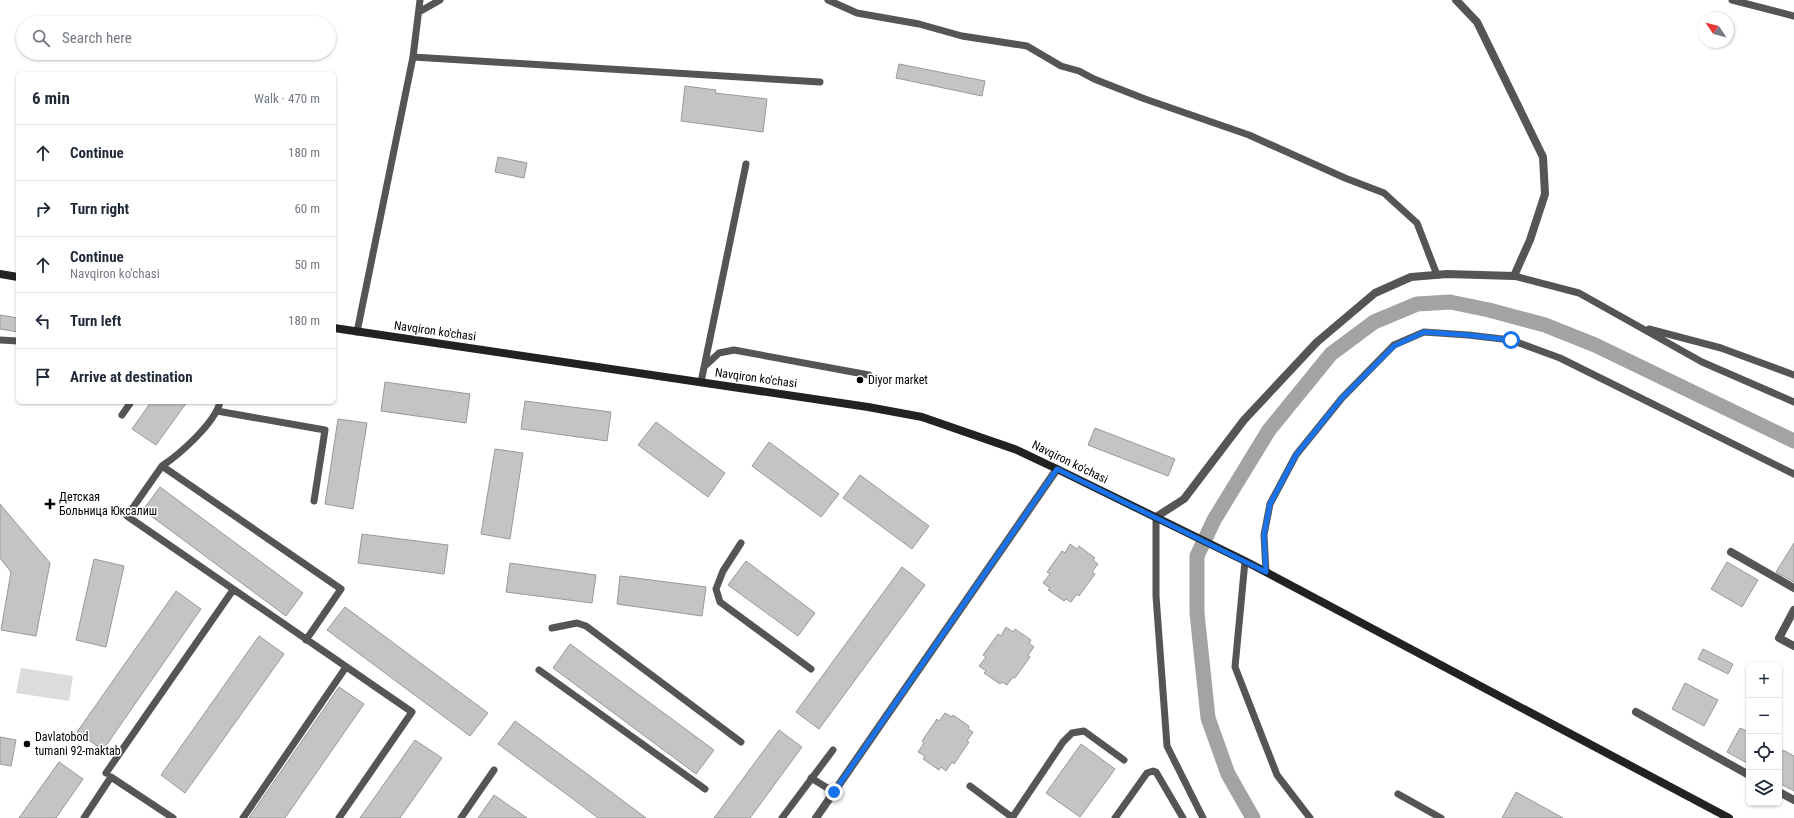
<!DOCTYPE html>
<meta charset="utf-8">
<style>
:root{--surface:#fff;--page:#f6f6f7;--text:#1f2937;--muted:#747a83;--line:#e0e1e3}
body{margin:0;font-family:"Roboto Condensed",sans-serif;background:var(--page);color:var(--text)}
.controls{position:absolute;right:12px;bottom:12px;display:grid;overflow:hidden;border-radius:6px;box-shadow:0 1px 3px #0004}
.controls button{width:36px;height:36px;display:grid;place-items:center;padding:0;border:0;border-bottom:1px solid var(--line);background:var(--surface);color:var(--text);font:20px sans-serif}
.compass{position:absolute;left:1698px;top:12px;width:36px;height:36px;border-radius:50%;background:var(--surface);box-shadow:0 1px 3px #0004;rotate:305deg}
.stop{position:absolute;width:12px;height:12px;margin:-9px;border:3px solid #1a73e8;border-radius:50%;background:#fff}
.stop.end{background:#1a73e8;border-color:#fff;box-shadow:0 1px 4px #0008}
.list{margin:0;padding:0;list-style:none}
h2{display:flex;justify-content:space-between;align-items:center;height:52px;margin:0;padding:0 16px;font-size:17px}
h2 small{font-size:13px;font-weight:400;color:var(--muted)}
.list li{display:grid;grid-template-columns:26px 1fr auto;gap:12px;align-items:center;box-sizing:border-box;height:56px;padding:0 16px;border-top:1px solid var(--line)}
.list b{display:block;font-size:15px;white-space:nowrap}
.list p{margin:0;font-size:13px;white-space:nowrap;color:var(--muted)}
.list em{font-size:13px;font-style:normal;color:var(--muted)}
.icon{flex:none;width:22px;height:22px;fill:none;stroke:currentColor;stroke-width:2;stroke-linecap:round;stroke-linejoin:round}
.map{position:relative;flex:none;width:1794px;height:818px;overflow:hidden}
.search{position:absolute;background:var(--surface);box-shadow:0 1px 3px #0004;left:16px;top:16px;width:320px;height:44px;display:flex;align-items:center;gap:10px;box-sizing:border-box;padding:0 14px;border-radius:22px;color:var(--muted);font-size:15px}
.panel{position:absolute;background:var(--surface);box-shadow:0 1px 3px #0004;left:16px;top:72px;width:320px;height:332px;border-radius:6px}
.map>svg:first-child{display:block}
.green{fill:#dcdcdc}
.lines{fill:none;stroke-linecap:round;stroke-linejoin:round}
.canal{stroke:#a3a3a3;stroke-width:15}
.building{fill:#c4c4c4;stroke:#999}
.service{stroke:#555;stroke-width:7}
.minor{stroke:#555;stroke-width:8}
.tertiary{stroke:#555;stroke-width:8}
.secondary{stroke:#222;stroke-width:8}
.route{stroke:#1a73e8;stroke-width:5}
.poi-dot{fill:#000;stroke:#fff;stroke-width:1.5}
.labels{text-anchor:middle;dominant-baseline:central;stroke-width:3;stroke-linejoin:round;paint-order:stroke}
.street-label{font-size:12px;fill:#000;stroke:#fff}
.poi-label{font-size:12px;fill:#000;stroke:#fff;text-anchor:start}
</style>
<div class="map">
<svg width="1794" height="818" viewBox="0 0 1794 818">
<rect width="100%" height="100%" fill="#fff"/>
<path class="green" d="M21,668L73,676L69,701L16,693Z"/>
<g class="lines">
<path class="canal" d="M1253,818L1228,774L1208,718L1197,613V556L1214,520L1269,430L1331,354L1374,322L1417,304L1450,302L1489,310L1545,325L1595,345L1794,441"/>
</g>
<path class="building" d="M899,64L985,81L982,96L896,78Z
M685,86L716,90L715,93L767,99L763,132L681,121Z
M498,157L527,163L524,178L495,172Z
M0,315L18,318V332L0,329Z
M385,382L470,394L466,423L381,411Z
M525,401L611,412L607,441L521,429Z
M151,402H187L156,445L132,429Z
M338,419L367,423L353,509L325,504Z
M656,422L725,473L708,497L638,445Z
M1095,428L1175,459L1168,476L1088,445Z
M769,442L839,494L821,517L752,466Z
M495,449L523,453L510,539L481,534Z
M860,475L929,526L912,549L843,498Z
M160,487L303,593L286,616L143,510Z
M0,504L50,563L36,636L1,630L11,572L0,558Z
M362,534L448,545L444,574L358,563Z
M1794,543V582L1776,572Z
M1070,544L1077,549L1079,546L1095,558L1093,560L1098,564L1092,572L1095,574L1079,596L1077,594L1071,602L1066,599L1064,601L1048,590L1050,588L1043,583L1050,574L1047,572L1062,551L1065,553Z
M94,559L124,566L106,647L76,640Z
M746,561L815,613L798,636L728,585Z
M1727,562L1758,580L1742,607L1711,589Z
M510,563L596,575L592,603L506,592Z
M902,567L925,585L819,729L796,712Z
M620,576L706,587L702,616L617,604Z
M176,591L201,609L103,750L77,732Z
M345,607L488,713L470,736L327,630Z
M1006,627L1013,632L1015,629L1031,640L1029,643L1034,647L1028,655L1030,657L1015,678L1013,677L1007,685L1002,682L1000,684L984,673L986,671L979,666L986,657L983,655L998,634L1001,636Z
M259,636L284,654L185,793L161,775Z
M570,644L714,750L696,774L553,668Z
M1703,649L1733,664L1728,674L1698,659Z
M1685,683L1718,700L1704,726L1672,709Z
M339,687L364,704L285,818H249Z
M945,713L952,717L953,715L969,726L968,729L973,732L967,741L969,742L954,764L952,762L946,771L941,767L939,770L923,759L925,756L918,752L924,743L922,741L937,719L939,721Z
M515,721L586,773L646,818H598L569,796L498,744Z
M1740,728L1749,732V764L1727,752Z
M779,730L802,747L750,818H714Z
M0,737L16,740L11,766L0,764Z
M415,740L442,758L400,818H360Z
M1081,744L1115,769L1080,817L1046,793Z
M1783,750L1794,756V791L1779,783V758Z
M59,762L83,779L56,818H19Z
M1516,792L1563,818H1502Z
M494,795L527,818H478Z"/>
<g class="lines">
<path class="service" d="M828,0L857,13L919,24L962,36L1027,46L1061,66L1079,71L1094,79L1145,99L1249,135L1345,178L1384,193L1417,223L1437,275
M1732,0L1794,16
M419,12L440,0
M413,57L820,82
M1514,276L1579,293L1702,362L1794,402
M1649,329L1721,348L1794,375
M357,332L413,57L420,0
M0,340L18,341
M705,366L719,353L734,350L869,375
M701,382L746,164
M217,411L325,430L314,501
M122,415L131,402
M162,466C180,454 215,423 220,402
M1156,517V596L1167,746L1203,818
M741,543L723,571L716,589L720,602L811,669
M1245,561L1235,667L1277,775L1310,818
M1266,572L1264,535L1270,504L1296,455L1342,398L1394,345L1424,332L1468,335L1511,340L1560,358L1794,474
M552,628L577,623L586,626L741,742
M306,640L341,589L162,466L127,516L412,712L339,818
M539,670L705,789
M106,773L233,590
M811,778L834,792
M970,786L1013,818
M1398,794L1441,818
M84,818L111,777L173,818
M243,818L346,667
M461,818L494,770
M782,818L833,750
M1012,818L1063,742L1072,733L1084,731L1124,760
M1115,818L1147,773L1153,771L1156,772L1183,818"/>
<path class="minor" d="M1156,517L1184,499L1244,420L1317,342L1375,293L1411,277L1447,274L1514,276L1530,240L1545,194L1543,157L1477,22L1456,0
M1731,552L1794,588
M1794,610L1779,638L1794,646
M1636,712L1749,775
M1779,792L1794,800"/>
<path class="tertiary" d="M816,818L1057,469"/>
<path class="secondary" d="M0,274L18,277
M334,328L868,407L922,417L1017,450L1057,469L1245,561L1729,818"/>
</g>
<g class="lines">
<path class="route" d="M834,792L1057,469L1266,572L1264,535L1270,504L1296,455L1342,398L1394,346L1424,332L1468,335L1511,340"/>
</g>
<g class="poi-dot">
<circle cx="860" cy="380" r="4"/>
<path d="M48 498h4v4h4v4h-4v4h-4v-4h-4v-4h4z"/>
<circle cx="27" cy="744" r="4"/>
</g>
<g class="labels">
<g class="street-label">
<text transform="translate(435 331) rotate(8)">Navqiron ko'chasi</text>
<text transform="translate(756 378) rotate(8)">Navqiron ko'chasi</text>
<text transform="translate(1070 462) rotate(26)">Navqiron ko'chasi</text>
</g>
<g class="poi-label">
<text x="868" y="380">Diyor market</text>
<text x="59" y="497">Детская<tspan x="59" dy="14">Больница Юксалиш</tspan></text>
<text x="35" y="737">Davlatobod<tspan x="35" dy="14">tumani 92-maktab</tspan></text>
</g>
</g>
</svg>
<div class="controls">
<button>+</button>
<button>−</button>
<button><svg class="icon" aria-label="locate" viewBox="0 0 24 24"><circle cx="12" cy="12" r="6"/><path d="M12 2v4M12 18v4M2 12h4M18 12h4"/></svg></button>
<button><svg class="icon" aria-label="layers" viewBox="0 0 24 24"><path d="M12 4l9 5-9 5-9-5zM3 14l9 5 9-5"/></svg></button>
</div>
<svg class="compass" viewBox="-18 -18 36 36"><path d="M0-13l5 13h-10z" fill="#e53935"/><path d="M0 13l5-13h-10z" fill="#747a83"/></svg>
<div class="stop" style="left:1511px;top:340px"></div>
<div class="stop end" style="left:834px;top:792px"></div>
<div class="search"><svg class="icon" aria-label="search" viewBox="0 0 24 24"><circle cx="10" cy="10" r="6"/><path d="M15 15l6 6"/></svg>Search here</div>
<section class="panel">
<h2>6 min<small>Walk · 470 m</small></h2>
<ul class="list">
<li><svg class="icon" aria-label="ahead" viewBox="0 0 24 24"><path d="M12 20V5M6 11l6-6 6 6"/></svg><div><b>Continue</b></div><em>180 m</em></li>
<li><svg class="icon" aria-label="right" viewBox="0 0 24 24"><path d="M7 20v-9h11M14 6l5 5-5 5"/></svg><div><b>Turn right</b></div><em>60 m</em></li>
<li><svg class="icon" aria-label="ahead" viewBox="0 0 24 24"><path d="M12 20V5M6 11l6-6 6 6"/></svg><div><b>Continue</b><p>Navqiron ko'chasi</p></div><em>50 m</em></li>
<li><svg class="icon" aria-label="left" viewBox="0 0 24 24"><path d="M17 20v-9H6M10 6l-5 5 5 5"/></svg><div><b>Turn left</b></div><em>180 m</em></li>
<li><svg class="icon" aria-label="arrive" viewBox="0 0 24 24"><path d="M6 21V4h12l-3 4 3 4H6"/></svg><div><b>Arrive at destination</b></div></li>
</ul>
</section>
</div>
